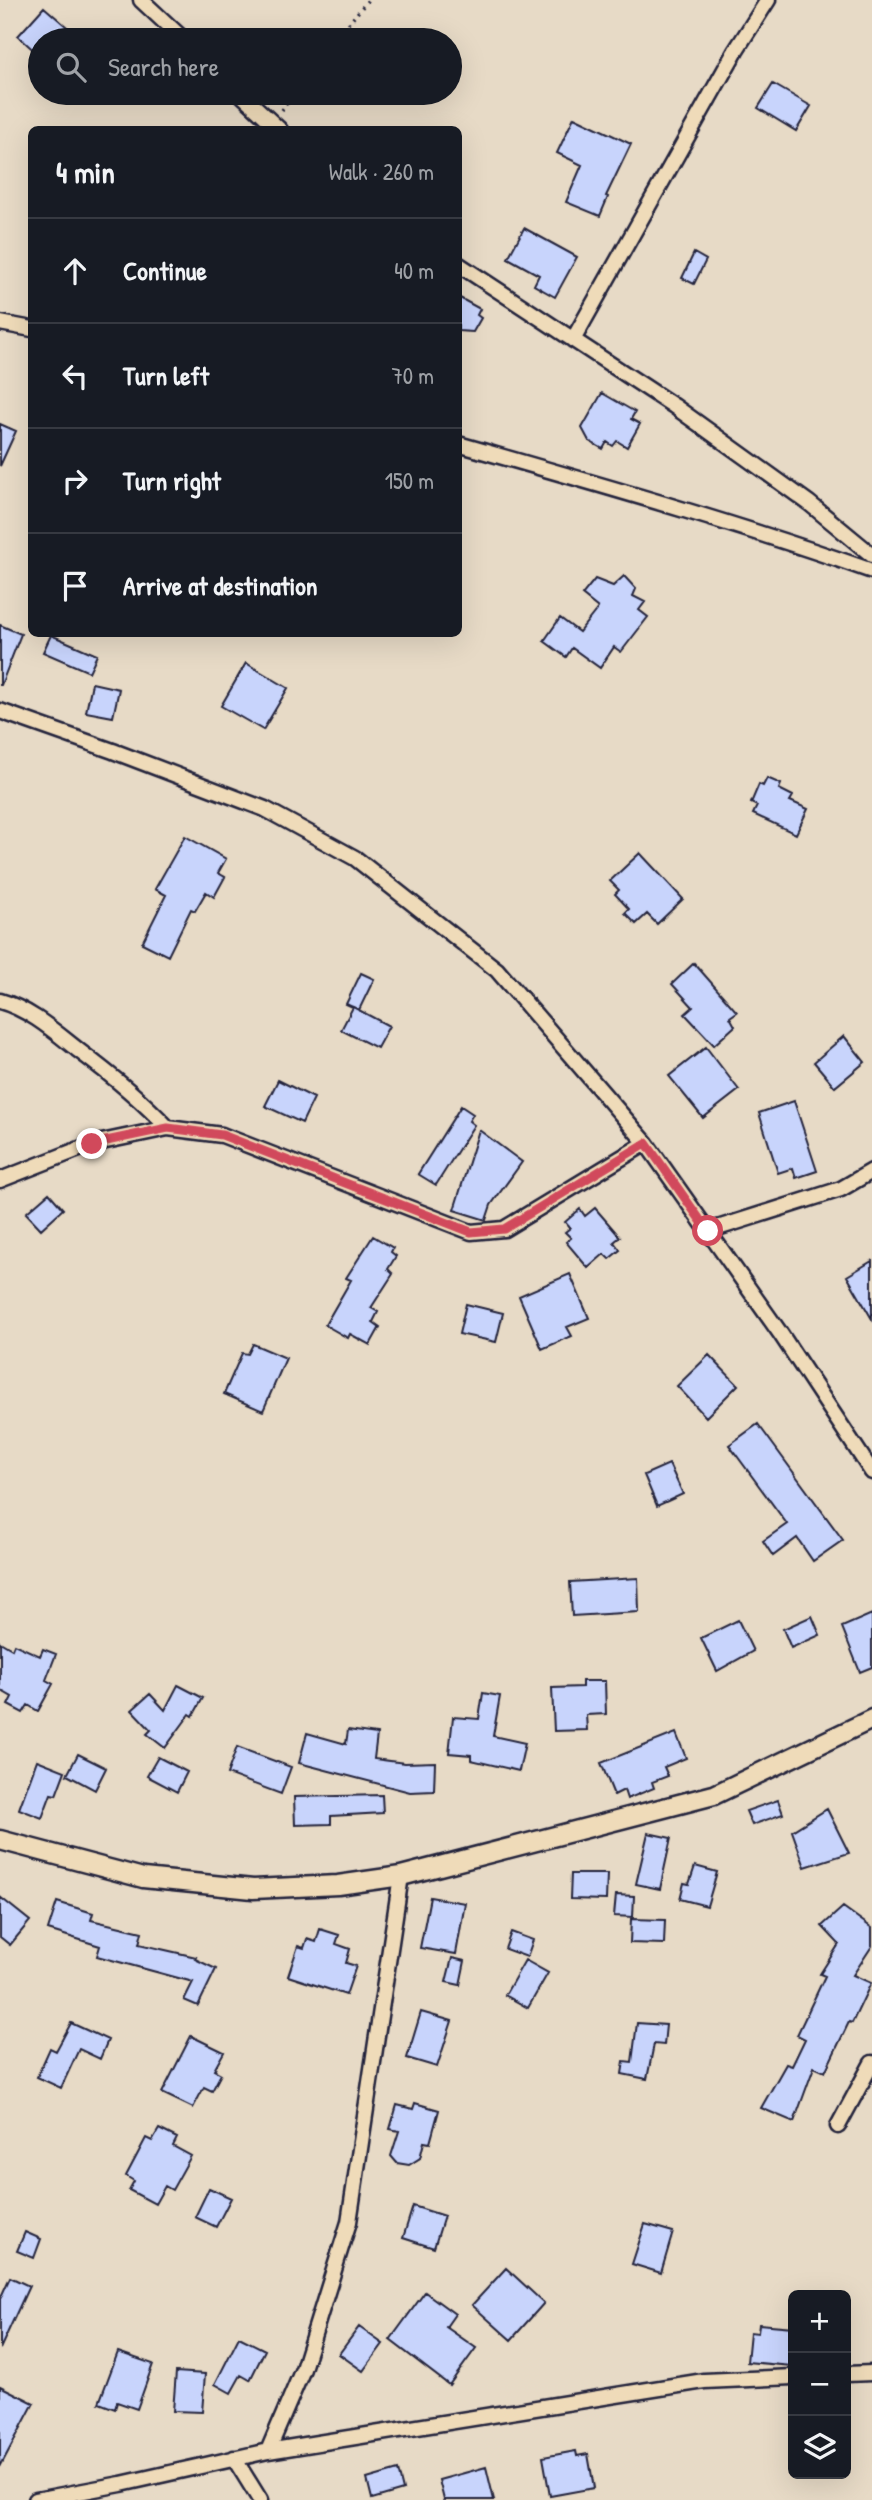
<!DOCTYPE html>
<meta charset="utf-8">
<style>
:root{--surface:#171b24;--page:#242831;--text:#f1f3f6;--muted:#9ea1a6;--line:#363941}
body{margin:0;font-family:"Patrick Hand",sans-serif;background:var(--page);color:var(--text)}
.controls{position:absolute;right:21px;bottom:21px;display:grid;overflow:hidden;border-radius:10px;box-shadow:0 7px 28px #0002}
.controls button{width:63px;height:63px;display:grid;place-items:center;padding:0;border:0;border-bottom:2px solid var(--line);background:var(--surface);color:var(--text);font:35px sans-serif}
.stop{position:absolute;width:21px;height:21px;margin:-16px;border:5px solid #d1495b;border-radius:50%;background:#fff}
.stop.end{background:#d1495b;border-color:#fff;box-shadow:0 2px 7px #0008}
.list{margin:0;padding:0;list-style:none}
h2{display:flex;justify-content:space-between;align-items:center;height:91px;margin:0;padding:0 28px;font-size:30px}
h2 small{font-size:23px;font-weight:400;color:var(--muted)}
.list li{display:grid;grid-template-columns:46px 1fr auto;gap:21px;align-items:center;box-sizing:border-box;height:105px;padding:0 28px;border-top:2px solid var(--line)}
.list b{display:block;font-size:26px;white-space:nowrap}
.list em{font-size:23px;font-style:normal;color:var(--muted)}
.icon{flex:none;width:38px;height:38px;fill:none;stroke:currentColor;stroke-width:2;stroke-linecap:round;stroke-linejoin:round}
.map{position:relative;flex:none;width:872px;height:2500px;overflow:hidden}
.search{position:absolute;background:var(--surface);box-shadow:0 7px 28px #0002;left:28px;top:28px;width:434px;height:77px;display:flex;align-items:center;gap:18px;box-sizing:border-box;padding:0 24px;border-radius:38px;color:var(--muted);font-size:26px}
.panel{position:absolute;background:var(--surface);box-shadow:0 7px 28px #0002;left:28px;top:126px;width:434px;height:511px;border-radius:10px}
.map>svg:first-child{display:block}
.building{fill:#c8d4fc;stroke:#22223b;stroke-width:2}
.lines{fill:none;stroke-linecap:round;stroke-linejoin:round}
.minor-casing{stroke:#22223b;stroke-width:19}
.tertiary-casing{stroke:#22223b;stroke-width:23}
.path{stroke:#22223b;stroke-width:3.5;stroke-dasharray:2 5;stroke-linecap:butt}
.minor{stroke:#efdbb9;stroke-width:14}
.tertiary{stroke:#efdbb9;stroke-width:18}
.route{stroke:#d1495b;stroke-width:9}
</style>
<div class="map">
<svg width="872" height="2500" viewBox="0 0 872 2500">
<rect width="100%" height="100%" fill="#e7dac6"/>
<filter id="ink" filterUnits="userSpaceOnUse"><feTurbulence type="fractalNoise" baseFrequency=".0143" numOctaves="2"/><feDisplacementMap in="SourceGraphic" scale="14" xChannelSelector="R" yChannelSelector="G"/><feConvolveMatrix kernelMatrix="1 2 1 2 8 2 1 2 1" color-interpolation-filters="sRGB"/></filter>
<g filter="url(#ink)">
<path class="building" d="M44,7L82,40H40V56L18,36Z
M773,84L811,106L796,131L758,108Z
M574,117L631,144L606,196L608,197L600,216L566,202L582,165L557,153Z
M524,228L577,257L555,297L534,285L539,275L508,258Z
M694,253L706,260L694,284L682,278Z
M458,297L480,309L477,315L481,318L473,332L458,331Z
M602,393L635,412L631,419L640,424L627,447L617,441L613,446L607,442L603,449L589,441L582,428Z
M0,424L16,431L0,466Z
M624,576L636,589L633,596L645,602L639,610L648,617L621,652L614,647L600,668L572,648L566,657L544,641L560,618L579,632L598,608L582,595L595,579L613,586Z
M0,625L21,634L1,685H0Z
M51,635L97,655L89,672L43,652Z
M246,663L288,688L263,730L221,706Z
M92,683L119,689L113,717L86,712Z
M767,778L781,784L779,789L793,796L790,801L808,809L796,834L753,814L757,806L751,803L759,784L763,786Z
M185,836L226,859L218,873L225,877L214,897L206,892L195,911L191,909L168,956L142,943L166,895L155,889Z
M640,853L683,899L657,924L647,914L636,924L625,913L629,909L615,894L619,890L610,881Z
M694,963L737,1012L730,1017L735,1026L714,1045L685,1014L693,1007L672,984Z
M361,973L374,979L359,1010L346,1004Z
M353,1007L389,1026L377,1048L341,1030Z
M844,1036L865,1062L835,1087L814,1062Z
M706,1047L739,1090L703,1118L669,1076Z
M278,1080L314,1098L302,1123L265,1106Z
M794,1101L817,1171L796,1178L793,1168L778,1173L759,1113Z
M461,1106L473,1114L469,1121L474,1125L436,1185L418,1174Z
M479,1130L522,1162L491,1205L486,1220L454,1210Z
M49,1193L63,1209L41,1229L26,1213Z
M595,1208L620,1237L614,1242L620,1250L609,1259L604,1254L588,1268L566,1242L571,1238L565,1232L570,1228L565,1222L580,1209L585,1216Z
M373,1236L393,1248L391,1252L396,1256L388,1269L393,1274L371,1308L378,1312L373,1322L380,1327L370,1345L350,1334L348,1338L325,1325L351,1280L346,1278Z
M872,1261V1319L847,1276Z
M570,1274L589,1318L567,1327L572,1336L542,1349L519,1296Z
M466,1304L503,1313L496,1342L459,1334Z
M253,1344L286,1358L263,1411L224,1394L242,1353L248,1354Z
M709,1355L738,1385L706,1417L677,1386Z
M758,1424L843,1540L813,1561L797,1538L773,1556L763,1541L787,1524L729,1445Z
M669,1464L683,1494L657,1506L644,1475Z
M638,1578L639,1612L572,1616L570,1582Z
M872,1614V1667L860,1672L842,1627Z
M812,1616L820,1635L791,1648L783,1629Z
M738,1620L753,1651L717,1671L701,1638Z
M0,1642L12,1649L14,1644L40,1656L43,1649L56,1654L46,1680L53,1684L38,1711L28,1705L23,1713L8,1705L12,1697L0,1690Z
M582,1681H605L606,1714L586,1715L587,1730L554,1731L552,1688L582,1687Z
M178,1685L203,1698L193,1716L190,1714L165,1748L147,1734L151,1730L132,1710L150,1694L165,1710Z
M483,1693L500,1696L493,1736L525,1743L519,1771L471,1760V1755L449,1753L453,1717L479,1719Z
M348,1730L377,1734L374,1759L405,1763L435,1762L434,1791L410,1792L299,1763L307,1733L346,1744Z
M676,1733L686,1758L664,1767L668,1776L652,1782L654,1788L627,1799L624,1790L614,1795L601,1763Z
M237,1747L291,1767L281,1794L227,1774Z
M78,1754L106,1768L95,1790L67,1775Z
M158,1757L187,1772L177,1792L147,1776Z
M37,1760L65,1771L56,1795L51,1794L42,1818L19,1809Z
M382,1795L383,1813L331,1816V1824L295,1825L294,1797Z
M778,1800L783,1814L752,1825L746,1811Z
M827,1809L849,1853L805,1867L792,1831Z
M648,1833L671,1838L660,1889L636,1884Z
M695,1866L717,1872L707,1906L680,1899L684,1883L689,1884Z
M571,1874H607L606,1900L570,1899Z
M616,1895L634,1896L633,1917L614,1916Z
M0,1897L30,1921L10,1945L0,1937Z
M430,1897L465,1903L456,1954L420,1948Z
M57,1902L93,1913L91,1920L142,1932L139,1944L196,1957L195,1959L216,1969L198,2006L184,2000L193,1982L97,1956L100,1946L48,1930Z
M843,1907L872,1928V1946L853,1975L871,1983L852,2023L849,2022L825,2072L814,2067L794,2122L761,2108L786,2064L792,2066L805,2039L797,2035L825,1976L820,1974L839,1944L822,1926Z
M631,1919L665,1920L664,1944L630,1943Z
M320,1929L339,1935L336,1944L350,1949L346,1963L356,1966L346,1995L288,1976L298,1946L304,1948L307,1939L316,1942Z
M511,1932L533,1940L527,1957L505,1949Z
M452,1958L465,1961L460,1985L446,1982Z
M525,1960L548,1973L528,2008L505,1995Z
M421,2012L452,2021L437,2067L407,2058Z
M71,2023L108,2040L100,2059L79,2049L61,2088L37,2077L50,2048L56,2051Z
M637,2023L666,2025L664,2045L654,2044L647,2079L622,2074L624,2061L632,2062Z
M191,2036L224,2052L214,2070L221,2074L212,2091L204,2087L193,2108L162,2093Z
M415,2103L439,2110L430,2143L424,2142L420,2158L409,2165L397,2163L391,2156L399,2131L390,2129L397,2105L413,2109Z
M159,2129L177,2138L173,2146L191,2156L172,2190L165,2186L155,2204L129,2190L134,2181L126,2176L146,2138L152,2141Z
M209,2188L231,2198L216,2227L195,2217Z
M413,2206L444,2216L434,2248L403,2238Z
M645,2224L673,2232L661,2273L632,2264Z
M25,2232L41,2239L34,2258L17,2251Z
M506,2268L544,2303L511,2340L472,2305Z
M10,2277L29,2286L0,2349V2299Z
M425,2292L455,2314L446,2327L476,2348L449,2385L390,2340Z
M759,2324L793,2327L792,2366L747,2362L750,2332L758,2333Z
M359,2327L383,2344L363,2371L339,2354Z
M239,2337L265,2350L250,2380L241,2375L231,2393L215,2384Z
M118,2352L153,2364L137,2409L117,2402L115,2409L99,2403Z
M176,2372L205,2374L202,2412L173,2411Z
M0,2386L34,2403L0,2467Z
M576,2451L577,2456L588,2454L594,2488L550,2496L543,2457Z
M486,2467L494,2500H444L439,2480Z
M398,2470L403,2490L372,2499L367,2479Z"/>
<g class="lines">
<defs>
<path id="minor" d="M141,0L184,40
M240,93L280,130
M458,264L674,406L809,503L872,555
M0,323L32,329
M573,340L736,50L768,0
M458,444C597,484 736,523 872,571
M0,711L113,751L265,809L355,858L497,970L646,1143L780,1333L872,1472
M0,1001C29,1009 54,1031 78,1050C110,1074 140,1098 168,1128
M0,1180L92,1144L168,1128L222,1135L471,1232L504,1229L646,1143
M708,1231L841,1189L872,1171
M838,2126L872,2063
M846,2374L872,2373
M268,2451L303,2369L349,2222L401,1876
M234,2458L260,2500
M36,2500L121,2484L268,2451L704,2381L793,2377"/>
<path id="tertiary" d="M0,1840L143,1878L253,1889L338,1885L401,1876L714,1795L872,1719"/>
</defs>
<use href="#minor" class="minor-casing"/>
<use href="#tertiary" class="tertiary-casing"/>
<path class="path" d="M335,40L368,0
M282,110L295,93"/>
<use href="#minor" class="minor"/>
<use href="#tertiary" class="tertiary"/>
</g>
</g>
<g class="lines" filter="url(#ink)">
<path class="route" d="M92,1144L168,1128L222,1135L471,1232L504,1229L646,1143L708,1231"/>
</g>
</svg>
<div class="controls">
<button>+</button>
<button>−</button>
<button><svg class="icon" aria-label="layers" viewBox="0 0 24 24"><path d="M12 4l9 5-9 5-9-5zM3 14l9 5 9-5"/></svg></button>
</div>
<div class="stop" style="left:708px;top:1231px"></div>
<div class="stop end" style="left:92px;top:1144px"></div>
<div class="search"><svg class="icon" aria-label="search" viewBox="0 0 24 24"><circle cx="10" cy="10" r="6"/><path d="M15 15l6 6"/></svg>Search here</div>
<section class="panel">
<h2>4 min<small>Walk · 260 m</small></h2>
<ul class="list">
<li><svg class="icon" aria-label="ahead" viewBox="0 0 24 24"><path d="M12 20V5M6 11l6-6 6 6"/></svg><div><b>Continue</b></div><em>40 m</em></li>
<li><svg class="icon" aria-label="left" viewBox="0 0 24 24"><path d="M17 20v-9H6M10 6l-5 5 5 5"/></svg><div><b>Turn left</b></div><em>70 m</em></li>
<li><svg class="icon" aria-label="right" viewBox="0 0 24 24"><path d="M7 20v-9h11M14 6l5 5-5 5"/></svg><div><b>Turn right</b></div><em>150 m</em></li>
<li><svg class="icon" aria-label="arrive" viewBox="0 0 24 24"><path d="M6 21V4h12l-3 4 3 4H6"/></svg><div><b>Arrive at destination</b></div></li>
</ul>
</section>
</div>
